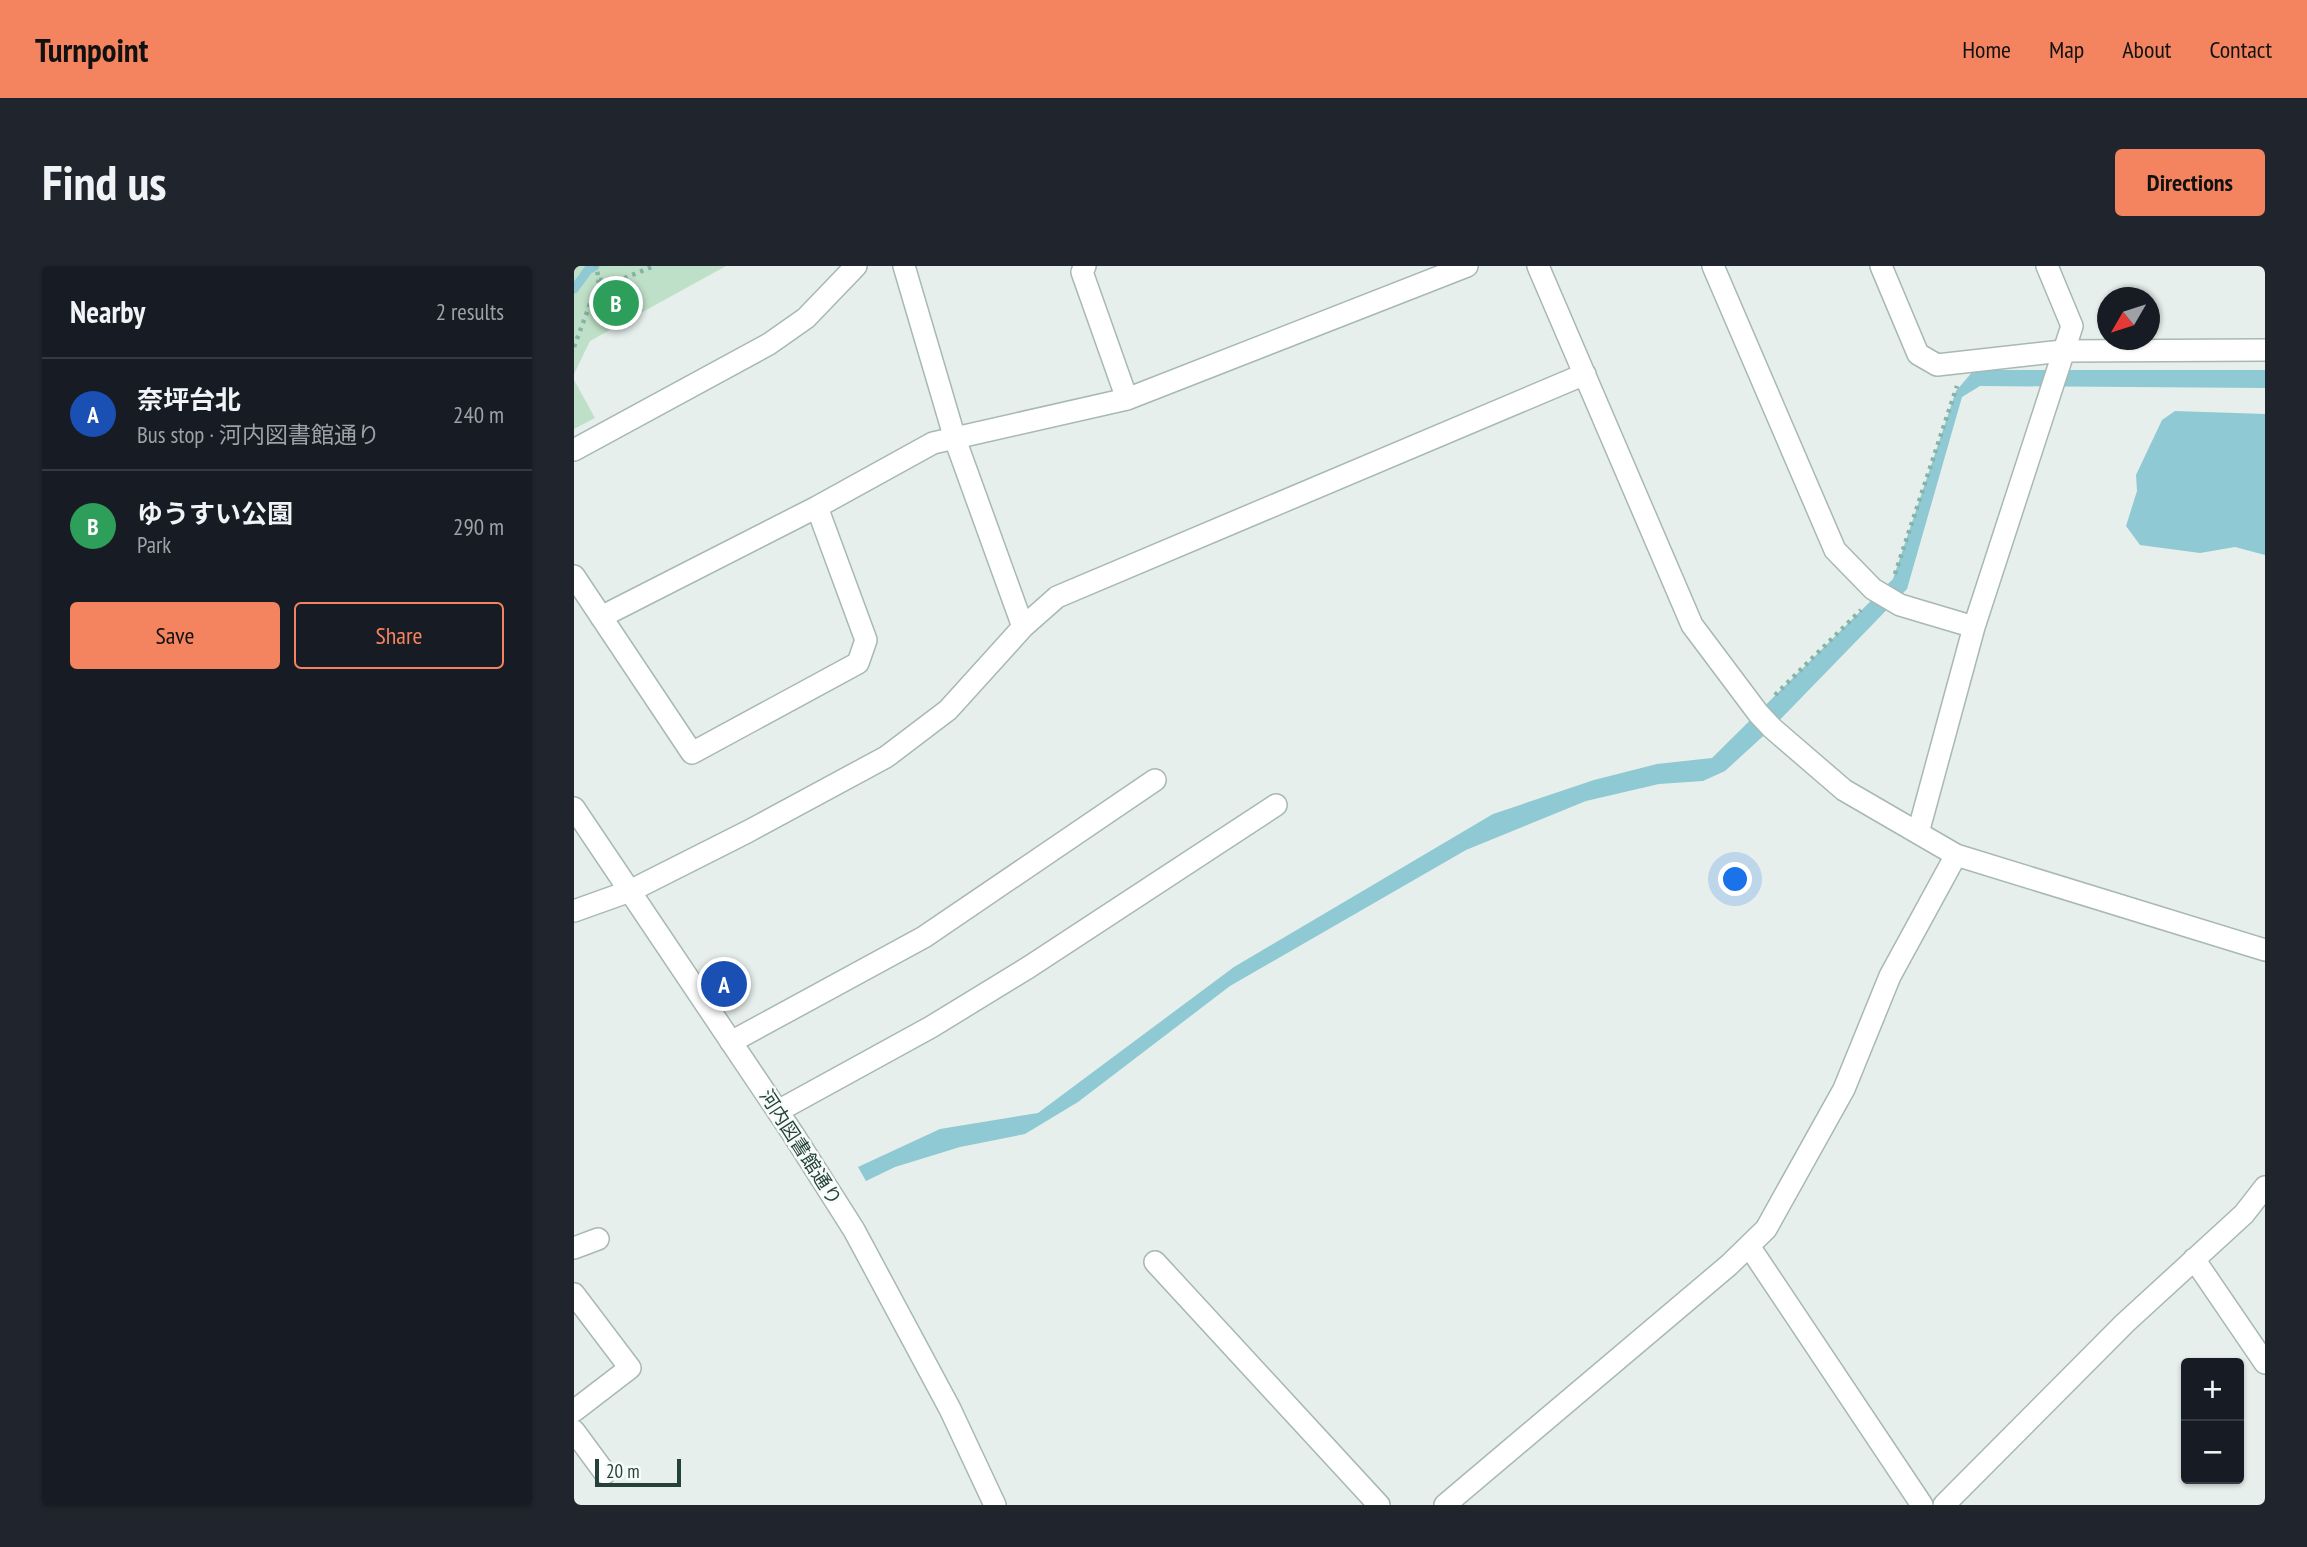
<!DOCTYPE html>
<meta charset="utf-8">
<style>
:root{--surface:#171b24;--page:#20242c;--text:#f1f3f6;--muted:#9ea1a6;--line:#363941;--accent:#f4845f}
body{margin:0;font-family:"PT Sans Narrow","Noto Sans JP",sans-serif;background:var(--page);color:var(--text)}
.controls{position:absolute;right:21px;bottom:21px;display:grid;overflow:hidden;border-radius:7px;box-shadow:0 2px 5px #0004}
.controls button{width:63px;height:63px;display:grid;place-items:center;padding:0;border:0;border-bottom:2px solid var(--line);background:var(--surface);color:var(--text);font:35px sans-serif}
.compass{position:absolute;left:1523px;top:21px;width:63px;height:63px;border-radius:50%;background:var(--surface);box-shadow:0 2px 5px #0004;rotate:231deg}
.scale{position:absolute;left:21px;bottom:18px;width:86px;box-sizing:border-box;padding-left:7px;border:4px solid #24423a;border-top:0;font-size:19px;line-height:24px;white-space:nowrap;color:#24423a;-webkit-text-stroke:5px #f7fbf9;paint-order:stroke}
.you{position:absolute;left:1162px;top:614px;width:24px;height:24px;margin:-18px;border:5px solid #fff;border-radius:50%;background:#1a73e8;box-shadow:0 0 0 10px #1a73e833}
.badge{display:grid;place-items:center;width:46px;height:46px;border-radius:50%;background:var(--accent);color:#fff;font-size:23px;font-weight:700}
.pin{position:absolute;translate:-50% -50%;border:4px solid #fff;box-shadow:0 2px 7px #0006}
.list{margin:0;padding:0;list-style:none}
h2{display:flex;justify-content:space-between;align-items:center;height:91px;margin:0;padding:0 28px;font-size:30px}
h2 small{font-size:23px;font-weight:400;color:var(--muted)}
.list li{display:grid;grid-template-columns:46px 1fr auto;gap:21px;align-items:center;box-sizing:border-box;height:112px;padding:0 28px;border-top:2px solid var(--line)}
.list b{display:block;font-size:26px;white-space:nowrap}
.list p{margin:0;font-size:23px;white-space:nowrap;color:var(--muted)}
.list em{font-size:23px;font-style:normal;color:var(--muted)}
.actions{display:flex;gap:14px;padding:21px 28px}
.actions a{flex:1;padding:16px 0;border:2px solid var(--accent);border-radius:7px;text-align:center;font-size:24px;color:var(--accent)}
.actions .main{background:var(--accent);color:#111}
.map{position:relative;flex:none;width:1691px;height:1239px;overflow:hidden;border-radius:7px}
header{display:flex;align-items:center;gap:42px;box-sizing:border-box;height:98px;padding:0 35px;background:var(--accent);color:#111}
header strong{font-size:33px}
nav{display:flex;gap:38px;margin-inline-start:auto;font-size:24px}
.intro{display:flex;align-items:center;justify-content:space-between;box-sizing:border-box;height:168px;padding:0 42px}
h1{margin:0;font-size:49px}
.button{padding:18px 32px;border-radius:7px;background:var(--accent);color:#111;font-size:24px;font-weight:700}
main{display:flex;gap:42px;padding:0 42px}
aside{flex:1;background:var(--surface);border-radius:7px;box-shadow:0 2px 5px #0004}
.map>svg:first-child{display:block}
.green{fill:#bfe0c8}
.water{fill:#8ec9d4}
.lines{fill:none;stroke-linecap:round;stroke-linejoin:round}
.stream{stroke:#8ec9d4;stroke-width:9}
.minor-casing{stroke:#a8b8b2;stroke-width:24}
.tertiary-casing{stroke:#a8b8b2;stroke-width:24}
.path{stroke:#86b3a5;stroke-width:4.5;stroke-dasharray:3.5 5;stroke-linecap:butt}
.minor{stroke:#fff;stroke-width:21}
.tertiary{stroke:#fff;stroke-width:21}
.labels{text-anchor:middle;dominant-baseline:central;stroke-width:5;stroke-linejoin:round;paint-order:stroke}
.street-label{font-size:19px;fill:#24423a;stroke:#f7fbf9}
</style>
<header>
<strong>Turnpoint</strong>
<nav><a>Home</a><a>Map</a><a>About</a><a>Contact</a></nav>
</header>
<div class="intro"><h1>Find us</h1><a class="button">Directions</a></div>
<main>
<aside>
<h2>Nearby<small>2 results</small></h2>
<ul class="list">
<li><span class="badge" style="background:#1a4fb4">A</span><div><b>奈坪台北</b><p>Bus stop · 河内図書館通り</p></div><em>240 m</em></li>
<li><span class="badge" style="background:#2e9e5b">B</span><div><b>ゆうすい公園</b><p>Park</p></div><em>290 m</em></li>
</ul>
<div class="actions"><a class="main">Save</a><a>Share</a></div>
</aside>
<div class="map">
<svg width="1691" height="1239" viewBox="0 0 1691 1239">
<rect width="100%" height="100%" fill="#e6efeb"/>
<path class="green" d="M0,0H152L16,75L0,108Z
M0,114L21,152L0,163Z"/>
<path class="water" d="M1400,104H1691V122L1406,120L1388,131L1333,323L1198,462L1151,505L1129,515L1085,518L1012,535L892,584L656,720L504,836L451,868L386,881L321,901L292,915L284,901L366,863L464,847L660,701L919,548L1020,514L1083,498L1138,492L1319,313L1382,125Z
M1601,145L1691,148V289L1661,281L1626,287L1566,279L1552,260L1563,225L1562,209L1588,154Z"/>
<g class="lines">
<path class="stream" d="M0,23L14,4L21,0"/>
<defs>
<path id="minor" d="M330,0L381,173L449,361
M511,0L508,6L553,133
M964,0L1118,359L1184,447L1198,462L1270,524L1382,589L1691,684
M1139,0L1261,284L1299,323L1326,339L1400,361
M1307,0L1344,88L1363,99L1488,85L1691,84
M0,184L195,78L232,52L282,0
M0,310L118,487L284,397L292,374L243,241
M27,351L243,241L359,177L553,133L893,0
M1344,567L1400,361L1498,60L1473,0
M0,645L56,625L173,566L312,491L374,444L449,361L483,331L1011,108
M157,776L350,671L581,514
M204,845L357,761L455,701L702,539
M1175,980L1348,1239
M0,982L24,973
M1620,993L1691,1097
M581,996L805,1239
M0,1028L56,1102L0,1145
M0,1165L31,1207
M871,1239L1155,999L1192,963L1270,823L1316,710L1382,589
M1370,1239L1551,1057L1670,948L1691,921"/>
<path id="tertiary" d="M0,542L219,868L280,964L376,1143L421,1239"/>
</defs>
<use href="#minor" class="minor-casing"/>
<use href="#tertiary" class="tertiary-casing"/>
<path class="path" d="M25,14L48,13L80,0
M0,81L25,14L22,0
M1321,308L1383,120
M1201,429L1287,344"/>
<use href="#minor" class="minor"/>
<use href="#tertiary" class="tertiary"/>
</g>
<g class="labels">
<g class="street-label">
<text transform="translate(227 881) rotate(57)">河内図書館通り</text>
</g>
</g>
</svg>
<div class="controls">
<button>+</button>
<button>−</button>
</div>
<svg class="compass" viewBox="-18 -18 36 36"><path d="M0-13l5 13h-10z" fill="#e53935"/><path d="M0 13l5-13h-10z" fill="#9ea1a6"/></svg>
<div class="scale">20 m</div>
<div class="you"></div>
<div class="pin badge" style="left:150px;top:718px;background:#1a4fb4">A</div>
<div class="pin badge" style="left:42px;top:37px;background:#2e9e5b">B</div>
</div>
</main>
